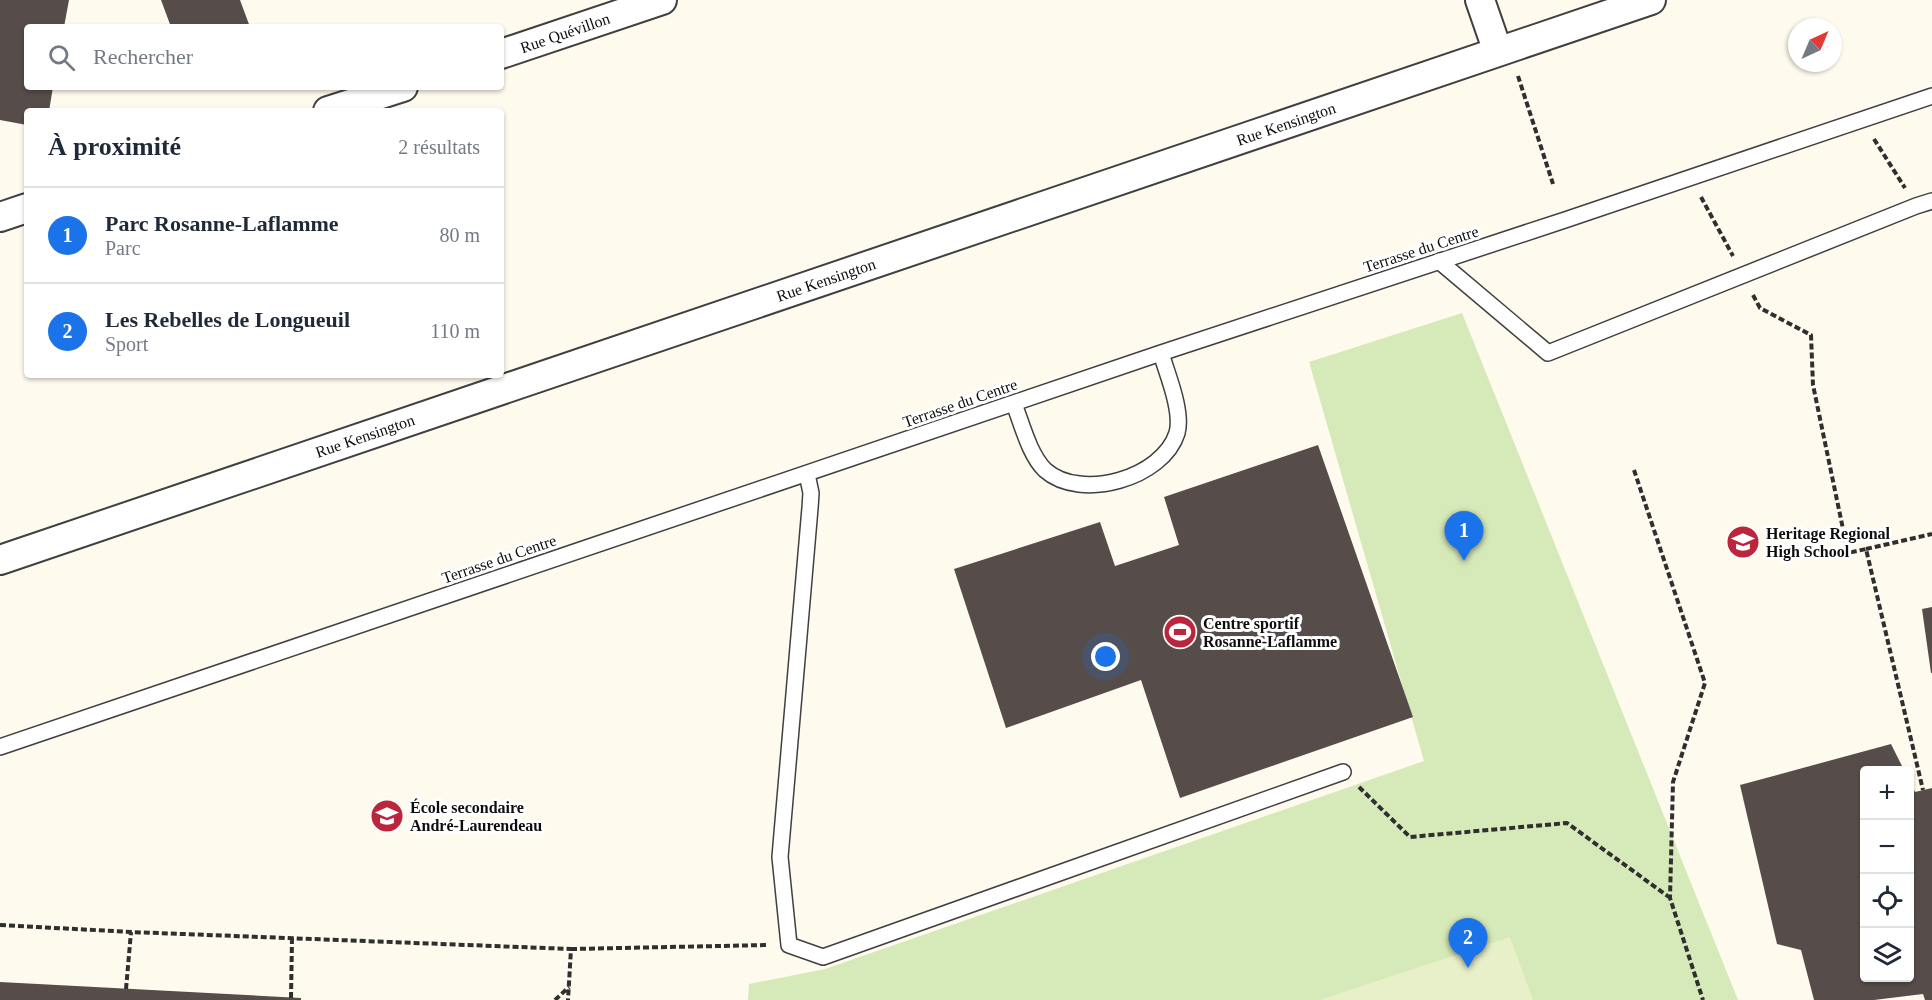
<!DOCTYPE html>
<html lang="fr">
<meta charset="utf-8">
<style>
:root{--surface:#fff;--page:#f6f6f7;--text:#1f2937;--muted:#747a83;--line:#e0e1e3;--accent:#1a73e8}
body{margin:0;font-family:Georgia,serif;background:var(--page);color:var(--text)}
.controls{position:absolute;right:18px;bottom:18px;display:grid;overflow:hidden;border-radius:6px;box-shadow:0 2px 4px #0004}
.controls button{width:54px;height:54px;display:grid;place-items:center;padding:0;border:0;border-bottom:2px solid var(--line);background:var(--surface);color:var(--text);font:30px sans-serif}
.compass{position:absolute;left:1788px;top:18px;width:54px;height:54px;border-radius:50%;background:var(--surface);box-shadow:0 2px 4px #0004;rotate:44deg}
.you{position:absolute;left:1106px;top:657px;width:21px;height:21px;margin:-15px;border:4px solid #fff;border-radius:50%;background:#1a73e8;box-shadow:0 0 0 9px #1a73e833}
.badge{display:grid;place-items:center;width:39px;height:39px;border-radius:50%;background:var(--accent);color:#fff;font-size:20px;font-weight:700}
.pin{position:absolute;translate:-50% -50px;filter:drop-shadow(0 2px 3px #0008)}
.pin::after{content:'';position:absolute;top:32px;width:21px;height:18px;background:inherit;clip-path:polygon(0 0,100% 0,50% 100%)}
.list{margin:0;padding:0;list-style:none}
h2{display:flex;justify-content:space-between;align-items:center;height:78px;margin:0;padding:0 24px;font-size:26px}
h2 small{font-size:20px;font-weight:400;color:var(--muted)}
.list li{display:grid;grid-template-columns:39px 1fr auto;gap:18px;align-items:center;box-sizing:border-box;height:96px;padding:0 24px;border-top:2px solid var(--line)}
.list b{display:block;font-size:22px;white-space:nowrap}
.list p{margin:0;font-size:20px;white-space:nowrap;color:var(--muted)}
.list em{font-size:20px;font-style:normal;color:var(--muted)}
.icon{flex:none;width:33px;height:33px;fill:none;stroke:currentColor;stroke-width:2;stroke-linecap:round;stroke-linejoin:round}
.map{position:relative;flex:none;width:1932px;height:1000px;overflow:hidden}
.search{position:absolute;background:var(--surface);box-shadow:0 2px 4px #0004;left:24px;top:24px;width:480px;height:66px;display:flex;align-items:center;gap:15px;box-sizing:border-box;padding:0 21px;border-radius:6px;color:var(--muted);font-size:22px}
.panel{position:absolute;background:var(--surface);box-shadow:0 2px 4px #0004;left:24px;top:108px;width:480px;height:270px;border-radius:6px}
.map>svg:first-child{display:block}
.green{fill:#d6e9b8}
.pitch{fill:#e7f0c9}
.building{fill:#564d4a}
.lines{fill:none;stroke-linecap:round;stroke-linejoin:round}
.lane-casing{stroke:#404040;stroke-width:18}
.street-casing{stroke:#404040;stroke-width:32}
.path{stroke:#2f2f2f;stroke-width:4;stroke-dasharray:6 3;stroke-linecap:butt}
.lane{stroke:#fff;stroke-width:15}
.street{stroke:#fff;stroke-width:28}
.labels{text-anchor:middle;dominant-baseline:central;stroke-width:6;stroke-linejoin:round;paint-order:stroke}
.street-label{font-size:16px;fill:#0d0d0d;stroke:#fff}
.poi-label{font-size:16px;font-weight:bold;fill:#0d0d0d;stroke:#fff;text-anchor:start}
</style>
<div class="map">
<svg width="1932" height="1000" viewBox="0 0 1932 1000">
<rect width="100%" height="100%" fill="#fffaee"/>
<path class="green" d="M1462,313L1738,1000H748L749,984L825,969L1424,761L1309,362Z"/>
<path class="pitch" d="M1510,937L1533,1000H1320Z"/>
<path class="building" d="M0,0H69L64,27H27V87H53L49,111H27V125L0,120Z
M161,0H240L250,27H171Z
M1318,445L1413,717L1180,798L1141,680L1006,728L954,569L1100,522L1115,566L1179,545L1164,497Z
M1932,607V673H1931L1922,609Z
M1891,744L1904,770H1864V978H1910V781L1915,792L1932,788V1000H1925L1923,994L1874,1000H1814L1801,950L1777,944L1740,785Z
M0,982L301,998V1000H0Z"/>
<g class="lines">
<defs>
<path id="lane" d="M1439,261L1548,353L1916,206L1932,201
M1014,404C1022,424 1029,454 1045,470C1081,502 1163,478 1177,433C1183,411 1167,374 1161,353
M807,474L811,493L810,508L780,857L789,945L823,957L1343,772
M0,747L1161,353L1565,220L1932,96"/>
<path id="street" d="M1480,0L1498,52
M501,54L662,0
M328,111L403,87
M0,217L27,208
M0,560L1651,0"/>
</defs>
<use href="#lane" class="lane-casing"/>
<use href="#street" class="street-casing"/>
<path class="path" d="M1518,76L1553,184
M1874,139L1905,188
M1701,197L1733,256
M1753,295L1760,308L1811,335L1813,385L1848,553L1866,549L1923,790
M1634,470L1705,683L1673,782L1670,898L1703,1000
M1866,549L1932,534
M1359,787L1410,837L1567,823L1669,897
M0,925L131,932L571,949L568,1000
M571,949L768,945
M126,989L131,932
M291,998L292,938
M555,1000L569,987"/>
<use href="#lane" class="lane"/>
<use href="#street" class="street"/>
</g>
<defs>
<symbol id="school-disc" viewBox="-11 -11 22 22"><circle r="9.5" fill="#bc263d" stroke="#fff"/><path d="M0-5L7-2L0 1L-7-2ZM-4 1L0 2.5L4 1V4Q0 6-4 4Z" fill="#fff"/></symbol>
<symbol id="stadium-disc" viewBox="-11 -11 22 22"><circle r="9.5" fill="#bc263d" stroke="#fff"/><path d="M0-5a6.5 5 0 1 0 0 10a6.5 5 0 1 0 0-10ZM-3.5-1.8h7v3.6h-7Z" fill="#fff"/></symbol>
</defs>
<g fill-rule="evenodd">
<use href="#school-disc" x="1724" y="523" width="38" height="38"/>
<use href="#stadium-disc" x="1161" y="613" width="38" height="38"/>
<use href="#school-disc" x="368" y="797" width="38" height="38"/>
</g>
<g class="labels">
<g class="street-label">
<text transform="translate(565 33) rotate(-19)">Rue Quévillon</text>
<text transform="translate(1286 124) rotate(-19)">Rue Kensington</text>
<text transform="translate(1421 249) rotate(-18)">Terrasse du Centre</text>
<text transform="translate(826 280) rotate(-19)">Rue Kensington</text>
<text transform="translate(960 403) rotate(-19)">Terrasse du Centre</text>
<text transform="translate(365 436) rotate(-19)">Rue Kensington</text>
<text transform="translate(499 559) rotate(-19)">Terrasse du Centre</text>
</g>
<g class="poi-label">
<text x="1766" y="533">Heritage Regional<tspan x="1766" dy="18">High School</tspan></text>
<text x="1203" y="623">Centre sportif<tspan x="1203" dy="18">Rosanne-Laflamme</tspan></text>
<text x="410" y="807">École secondaire<tspan x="410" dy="18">André-Laurendeau</tspan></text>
</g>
</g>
</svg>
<div class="controls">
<button>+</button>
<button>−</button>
<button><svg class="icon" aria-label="locate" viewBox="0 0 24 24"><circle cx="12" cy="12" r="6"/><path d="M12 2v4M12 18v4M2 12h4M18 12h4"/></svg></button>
<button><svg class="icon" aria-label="layers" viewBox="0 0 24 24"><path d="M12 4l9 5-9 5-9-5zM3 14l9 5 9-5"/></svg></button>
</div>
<svg class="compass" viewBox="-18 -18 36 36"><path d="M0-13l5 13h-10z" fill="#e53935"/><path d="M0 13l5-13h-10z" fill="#747a83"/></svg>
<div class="you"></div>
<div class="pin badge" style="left:1464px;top:561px">1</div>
<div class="pin badge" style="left:1468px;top:968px">2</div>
<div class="search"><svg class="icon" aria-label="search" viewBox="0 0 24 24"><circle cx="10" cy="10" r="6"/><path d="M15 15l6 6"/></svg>Rechercher</div>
<section class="panel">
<h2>À proximité<small>2 résultats</small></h2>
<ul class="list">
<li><span class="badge">1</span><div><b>Parc Rosanne-Laflamme</b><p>Parc</p></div><em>80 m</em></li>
<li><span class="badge">2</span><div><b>Les Rebelles de Longueuil</b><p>Sport</p></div><em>110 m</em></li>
</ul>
</section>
</div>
